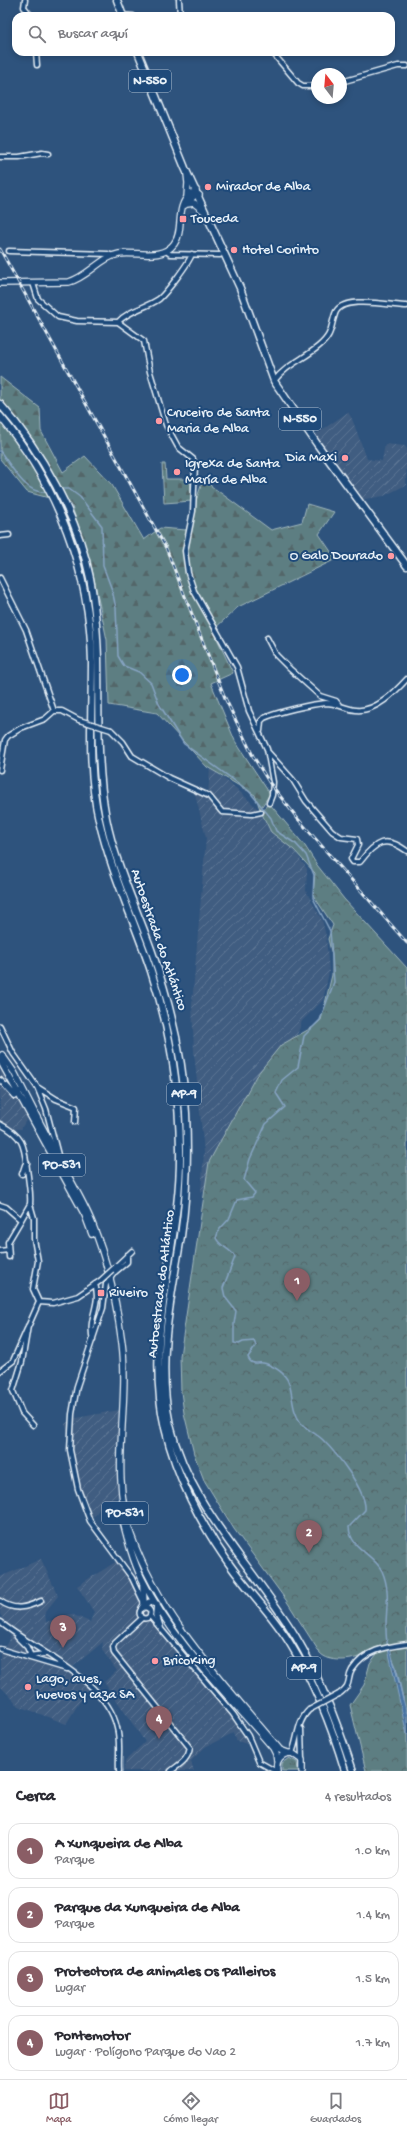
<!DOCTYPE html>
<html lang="es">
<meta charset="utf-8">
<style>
:root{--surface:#fff;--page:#f7f7f7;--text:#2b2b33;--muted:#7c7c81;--line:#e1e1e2;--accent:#8a5d65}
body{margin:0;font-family:"Gochi Hand",sans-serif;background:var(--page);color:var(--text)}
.compass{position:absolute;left:311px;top:68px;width:36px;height:36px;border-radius:50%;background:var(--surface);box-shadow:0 2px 6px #0003;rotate:344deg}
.you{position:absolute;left:182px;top:675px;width:14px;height:14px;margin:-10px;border:3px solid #fff;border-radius:50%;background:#1a73e8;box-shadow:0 0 0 6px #1a73e833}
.badge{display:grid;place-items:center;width:26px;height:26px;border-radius:50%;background:var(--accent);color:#fff;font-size:13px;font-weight:700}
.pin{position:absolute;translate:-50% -33px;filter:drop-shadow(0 1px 2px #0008)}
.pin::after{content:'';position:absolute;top:21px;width:14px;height:12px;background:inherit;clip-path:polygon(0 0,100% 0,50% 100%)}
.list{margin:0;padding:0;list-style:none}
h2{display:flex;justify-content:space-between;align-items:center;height:52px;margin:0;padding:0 16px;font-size:17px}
h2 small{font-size:13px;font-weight:400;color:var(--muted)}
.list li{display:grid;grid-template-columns:26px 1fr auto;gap:12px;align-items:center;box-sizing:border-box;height:56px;margin:0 8px 8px;padding:0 8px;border:1px solid var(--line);border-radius:12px}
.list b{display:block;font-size:15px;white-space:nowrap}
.list p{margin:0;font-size:13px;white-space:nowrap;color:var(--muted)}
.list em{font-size:13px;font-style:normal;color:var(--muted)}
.icon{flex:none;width:22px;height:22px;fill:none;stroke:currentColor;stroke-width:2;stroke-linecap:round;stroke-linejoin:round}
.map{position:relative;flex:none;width:407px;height:1771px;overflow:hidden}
.search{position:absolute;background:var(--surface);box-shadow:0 2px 6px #0003;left:12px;right:12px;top:12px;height:44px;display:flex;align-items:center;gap:10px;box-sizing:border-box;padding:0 14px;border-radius:12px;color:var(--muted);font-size:15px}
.sheet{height:308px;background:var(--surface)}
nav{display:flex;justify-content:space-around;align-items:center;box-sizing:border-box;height:56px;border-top:1px solid var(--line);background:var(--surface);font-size:11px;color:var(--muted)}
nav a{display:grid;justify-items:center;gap:2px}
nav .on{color:var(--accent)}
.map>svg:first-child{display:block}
.industrial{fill:url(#industrial-furrows)}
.grass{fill:url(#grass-tufts);stroke:#a2b8bd}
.forest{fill:url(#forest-firs);stroke:#a2b8bd}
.cemetery{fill:url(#cemetery-stones);stroke:#a2b8bd}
.park{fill:url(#park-crowns);stroke:#a2b8bd}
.water{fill:url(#water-ripples);stroke:#87a5c4}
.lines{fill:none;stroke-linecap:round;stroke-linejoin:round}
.stream{stroke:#87a5c4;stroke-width:1.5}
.minor-casing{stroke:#e8f1f8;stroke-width:7}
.major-casing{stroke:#e8f1f8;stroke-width:8}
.highway-casing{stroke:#e8f1f8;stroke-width:9}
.minor{stroke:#1f4a7a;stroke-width:4}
.major{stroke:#1f4a7a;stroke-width:5.5}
.highway{stroke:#1f4a7a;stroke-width:6}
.rail-casing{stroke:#e8f1f8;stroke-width:3}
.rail{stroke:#1f4a7a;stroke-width:1.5;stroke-dasharray:4.5;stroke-linecap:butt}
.minor-bridge-casing{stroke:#e8f1f8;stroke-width:7;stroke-linecap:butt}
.minor-bridge{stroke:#1f4a7a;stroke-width:4}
.poi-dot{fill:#ff9aa2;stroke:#1f4a7a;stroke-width:1.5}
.labels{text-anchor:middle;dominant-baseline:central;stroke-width:4;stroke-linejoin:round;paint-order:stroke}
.shield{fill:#1f4a7a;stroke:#acbfd2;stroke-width:1}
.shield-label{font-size:13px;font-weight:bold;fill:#e8f1f8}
.poi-label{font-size:14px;fill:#e8f1f8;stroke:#1f4a7a;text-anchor:start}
.street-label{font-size:14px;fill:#e8f1f8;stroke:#1f4a7a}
</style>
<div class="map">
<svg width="407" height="1771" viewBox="0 0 407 1771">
<defs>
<pattern id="industrial-furrows" width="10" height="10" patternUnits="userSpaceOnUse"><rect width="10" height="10" fill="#405d81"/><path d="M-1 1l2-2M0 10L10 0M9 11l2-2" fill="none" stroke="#5c7594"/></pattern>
<pattern id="grass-tufts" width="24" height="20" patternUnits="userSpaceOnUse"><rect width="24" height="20" fill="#5d7e82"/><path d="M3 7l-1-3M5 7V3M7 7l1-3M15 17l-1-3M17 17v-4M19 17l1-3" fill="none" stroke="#536669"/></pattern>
<pattern id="forest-firs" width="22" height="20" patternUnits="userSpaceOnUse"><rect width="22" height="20" fill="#5d7e82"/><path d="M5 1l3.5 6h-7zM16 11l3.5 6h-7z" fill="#536669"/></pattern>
<pattern id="cemetery-stones" width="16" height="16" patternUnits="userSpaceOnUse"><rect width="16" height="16" fill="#5d7e82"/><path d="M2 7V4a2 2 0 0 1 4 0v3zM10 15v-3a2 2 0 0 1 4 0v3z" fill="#536669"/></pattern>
<pattern id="park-crowns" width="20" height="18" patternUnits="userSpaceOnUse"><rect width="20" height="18" fill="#5d7e82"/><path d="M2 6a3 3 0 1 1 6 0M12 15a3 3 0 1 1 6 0" fill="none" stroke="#536669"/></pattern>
<pattern id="water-ripples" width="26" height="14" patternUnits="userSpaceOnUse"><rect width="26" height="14" fill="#4773a2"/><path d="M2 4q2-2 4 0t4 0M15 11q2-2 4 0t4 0" fill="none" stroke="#465e76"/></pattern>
</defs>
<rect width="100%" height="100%" fill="#2e537d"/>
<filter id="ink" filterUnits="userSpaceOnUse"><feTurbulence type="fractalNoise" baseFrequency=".025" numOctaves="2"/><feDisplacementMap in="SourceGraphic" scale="8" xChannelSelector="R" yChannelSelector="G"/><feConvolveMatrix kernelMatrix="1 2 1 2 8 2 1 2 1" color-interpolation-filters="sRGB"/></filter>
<g filter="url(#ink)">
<path class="industrial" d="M348,412L352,419L367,459L382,461L385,444L405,446L407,449L406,485L384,496L359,500L312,437Z
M210,768L237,789L257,808L271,832L294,850L307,869L306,891L322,920L326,936L329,972L323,1000L302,1021L290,1056L212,1186L201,1192L204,1152L194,1052L192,1004L206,838L194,790L208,796Z
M0,1060L29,1115L21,1129H10L0,1123Z
M119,1410V1497L104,1502L95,1515L90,1518L79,1492L70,1439L65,1424L71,1419Z
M41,1559L58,1596L45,1612L46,1622L71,1614L90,1622L94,1612L77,1586L119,1560L132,1578L140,1574L144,1605L243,1729L247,1744L237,1741L233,1733L205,1747L191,1761L194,1771H124L125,1761L145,1742L104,1682L117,1671L102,1650L103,1642L69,1670L90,1685L66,1724L19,1706L0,1686V1652L9,1641L11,1631L0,1614V1577Z"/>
<path class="grass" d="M289,1758L297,1762L298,1771H282V1763Z"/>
<path class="forest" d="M0,377L40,408L41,431L63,472L85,456L112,485L144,540L160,528L186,530L203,480L271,530L302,522L307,504L334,512L319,534L336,559L238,607L213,630L233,673L211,683L235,741L270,794L260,809L255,795L207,767L157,713L109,705L107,640L90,560L71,504L27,492L0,459Z"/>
<path class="cemetery" d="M162,464H165L166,479H190L192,501L164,503Z"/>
<path class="park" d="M269,803L305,846L317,865L344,899L407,968V1771H366L350,1705L364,1685L370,1663L377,1654L371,1650C368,1651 366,1654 363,1655C352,1661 329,1663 320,1653L286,1600L234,1529L204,1480L194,1454L184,1413L181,1392L180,1356L209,1162L256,1076L281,1045L313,1027L321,1020L332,975V955L328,939L333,925L313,895L315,873L294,850L271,832L261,812Z"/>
<path class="water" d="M390,1648L407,1714V1735L388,1649Z"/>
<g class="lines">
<path class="stream" d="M0,451C11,465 25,494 45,492
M64,489H69L80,497L102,526L103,566L112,590L116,608L118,656L124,666L139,672L151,683L159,704L184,744L249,791L271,818L276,831L296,844L306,855L314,875L313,898L330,931L334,982L320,1020L304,1036L298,1067L282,1080L276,1093L285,1107L266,1124L250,1159L244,1180L255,1193L252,1197L237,1200L229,1219L219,1230L216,1238C220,1247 231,1249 235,1257L223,1288L225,1297L236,1311L234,1324V1343L239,1344L243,1342L254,1341L256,1346L248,1357C251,1366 256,1362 263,1363C269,1364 280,1370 284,1375C295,1387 289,1408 301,1423C307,1430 317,1434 323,1440C336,1453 367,1491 365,1510L349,1527C350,1549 374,1554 382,1571C394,1598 381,1620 388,1647
M393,1660L396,1667L403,1699"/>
<defs>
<path id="minor" d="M25,0L24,7L31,16
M179,0L180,16
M122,15L133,16
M36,52L37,65
M272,52L298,83L303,86H317
M341,82L398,66H407
M0,157H19L42,153L48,154
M9,251L108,254L113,256
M166,251L170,254L220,255
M33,283L38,299L58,317L77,321L118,322L144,341L150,372L166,425L178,447L193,459L195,465L193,511L185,551L188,573L194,591L237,667L249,711L267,749L273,782L272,795L269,803
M118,322C129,310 146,308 159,299C166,293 189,263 192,254
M274,381C286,365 304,359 319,346C333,334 330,328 335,314C341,294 392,306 407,306
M0,536L9,535
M0,578L26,630L54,711
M267,638L276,655L290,669L320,696L336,701L339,705
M111,730L123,742L132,756L169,778L209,796L222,812L252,814L261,812
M260,731L261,721L264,718C278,712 311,704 326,703C336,703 346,709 356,710C376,712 395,692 407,679
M268,752L293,780L306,801L332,831L341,837L357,839L358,845L351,859L353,862H360C375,842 385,835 407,851
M0,770L5,740L8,736L21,728L45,719L54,711H62L79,720
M0,1026L13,1053L37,1087L46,1109L58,1155
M0,1080L6,1086
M37,1087L56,1099L76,1107L75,1122
M0,1124C27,1138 24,1149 28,1176C29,1186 31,1194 30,1204
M22,1174L25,1165L27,1163
M0,1205L6,1207L21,1220L30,1204L34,1218V1239L38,1261L33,1289L39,1302L53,1303L78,1296L100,1281
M0,1251L8,1250
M127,1255V1262L115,1272L106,1284L103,1308L77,1386L72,1414L70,1450L78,1489L90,1521L132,1578L142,1599
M9,1257L8,1242L21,1220
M112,1270L132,1251
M28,1326L22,1362L13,1391L22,1413L33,1425
M93,1340C87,1317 102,1305 95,1284
M0,1371L13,1361L39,1302
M0,1601C14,1611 26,1608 41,1601
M139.5 1613a5.5 5.5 0 1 1 11 0a5.5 5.5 0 1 1-11 0Z
M150,1616L233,1714L248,1736L259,1762L275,1771
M142,1618L115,1643L113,1647L114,1653L190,1748C188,1760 180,1764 171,1771
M0,1622C37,1652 107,1680 117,1728C121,1743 118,1756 119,1771
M17,1637L27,1647L31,1656
M0,1649L67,1669
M28,1656L44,1654
M339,1694C353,1684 346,1680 352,1670C365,1650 385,1647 407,1644
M301,1729L302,1760
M292,1753C298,1739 297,1721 309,1710"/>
<path id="major" d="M187,174L188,183L187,197
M187,204L194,203L204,211
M185,205L194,196L196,190
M0,283L69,282C88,277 101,257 119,254C136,251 161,261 174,244C185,230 174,208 191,193H196L199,195
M2,1055L14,1072C29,1102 44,1131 59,1159C70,1180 83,1201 92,1223C107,1260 117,1304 122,1343C130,1406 109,1473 131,1535C160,1618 224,1683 280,1750L288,1753
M0,1060L85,1215L92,1234
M6,1086L15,1096L19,1092
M123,1521C128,1541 133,1561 142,1579C173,1643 228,1694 273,1748L276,1754L277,1761
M143,1585L144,1605
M157,1604L156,1615L160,1627
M142,1608L144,1605L150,1602L156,1604
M277,1771C275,1760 281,1753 292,1753L302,1760V1771"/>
<path id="highway" d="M117,0L123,16
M138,52L185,168L240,288L274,381L317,444L407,566
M0,404C41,450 78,517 90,578C95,604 97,631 98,658C99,711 96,765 106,818C115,863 135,905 151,949C170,1002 183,1057 186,1113C188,1154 187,1196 181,1236C171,1299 156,1361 170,1425C190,1508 253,1566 296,1637C321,1679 338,1725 353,1771
M0,416C58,486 90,571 92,662C92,715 87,768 99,820C111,872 134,920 151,971C170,1028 179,1088 180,1148C182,1243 143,1334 165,1428C176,1476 201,1525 230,1565C249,1592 274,1616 291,1645C315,1684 332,1727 345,1771"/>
</defs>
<use href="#minor" class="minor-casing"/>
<use href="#major" class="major-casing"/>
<use href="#highway" class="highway-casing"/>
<use href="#minor" class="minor"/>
<use href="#major" class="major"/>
<use href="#highway" class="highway"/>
<defs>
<path id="rail" d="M0,249L166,548L225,698L253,756L269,782L298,819L407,943"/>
</defs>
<use href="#rail" class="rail-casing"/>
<use href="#rail" class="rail"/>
<defs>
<path id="minor-bridge" d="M79,720L111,730
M100,1281L112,1270
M309,1710L339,1694"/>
</defs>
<use href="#minor-bridge" class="minor-bridge-casing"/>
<use href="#minor-bridge" class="minor-bridge"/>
</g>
</g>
<g class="poi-dot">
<circle cx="208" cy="187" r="4"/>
<rect x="179" y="215" width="8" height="8" rx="2"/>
<circle cx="234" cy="250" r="4"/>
<circle cx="159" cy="421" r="4"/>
<circle cx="345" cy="458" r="4"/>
<circle cx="177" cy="472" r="4"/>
<circle cx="391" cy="556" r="4"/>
<rect x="97" y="1289" width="8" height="8" rx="2"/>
<circle cx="155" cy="1661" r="4"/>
<circle cx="28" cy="1687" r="4"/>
</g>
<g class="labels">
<g class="shield">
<rect x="129" y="70" width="42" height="22" rx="3"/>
<rect x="279" y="408" width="42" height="22" rx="3"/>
<rect x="167" y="1083" width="34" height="22" rx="3"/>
<rect x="39" y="1154" width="46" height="22" rx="3"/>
<rect x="102" y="1502" width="46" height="22" rx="3"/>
<rect x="287" y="1657" width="34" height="22" rx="3"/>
</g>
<g class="shield-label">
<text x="150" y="81">N-550</text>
<text x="300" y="419">N-550</text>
<text x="184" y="1094">AP-9</text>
<text x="62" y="1165">PO-531</text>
<text x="125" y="1513">PO-531</text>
<text x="304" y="1668">AP-9</text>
</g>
<g class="poi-label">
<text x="216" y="187">Mirador de Alba</text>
<text x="191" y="219">Touceda</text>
<text x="242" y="250">Hotel Corinto</text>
<text x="167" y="413">Cruceiro de Santa<tspan x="167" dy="16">Maria de Alba</tspan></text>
<text x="337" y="458" text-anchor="end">Dia Maxi</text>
<text x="185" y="464">Igrexa de Santa<tspan x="185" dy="16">María de Alba</tspan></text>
<text x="383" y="556" text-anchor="end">O Galo Dourado</text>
<text x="109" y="1293">Riveiro</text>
<text x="163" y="1661">BricoKing</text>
<text x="36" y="1679">Lago, aves,<tspan x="36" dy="16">huevos y caza SA</tspan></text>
</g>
<g class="street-label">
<text transform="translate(158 940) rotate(71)">Autoestrada do Atlántico</text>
<text transform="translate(162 1284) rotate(-83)">Autoestrada do Atlántico</text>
</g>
</g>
</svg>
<svg class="compass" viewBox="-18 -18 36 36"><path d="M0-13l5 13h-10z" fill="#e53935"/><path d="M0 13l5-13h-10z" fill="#7c7c81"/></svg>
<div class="you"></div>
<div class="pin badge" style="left:297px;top:1301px">1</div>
<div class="pin badge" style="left:309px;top:1553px">2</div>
<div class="pin badge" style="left:63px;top:1648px">3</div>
<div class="pin badge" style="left:159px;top:1739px">4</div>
<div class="search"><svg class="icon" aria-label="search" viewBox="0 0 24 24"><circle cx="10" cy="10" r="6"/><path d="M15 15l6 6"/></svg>Buscar aquí</div>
</div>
<section class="sheet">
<h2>Cerca<small>4 resultados</small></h2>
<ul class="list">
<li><span class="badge">1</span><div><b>A Xunqueira de Alba</b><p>Parque</p></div><em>1.0 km</em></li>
<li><span class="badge">2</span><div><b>Parque da Xunqueira de Alba</b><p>Parque</p></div><em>1.4 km</em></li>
<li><span class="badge">3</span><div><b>Protectora de animales Os Palleiros</b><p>Lugar</p></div><em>1.5 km</em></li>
<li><span class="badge">4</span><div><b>Pontemotor</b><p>Lugar · Polígono Parque do Vao 2</p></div><em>1.7 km</em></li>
</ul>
</section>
<nav>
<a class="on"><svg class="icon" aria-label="map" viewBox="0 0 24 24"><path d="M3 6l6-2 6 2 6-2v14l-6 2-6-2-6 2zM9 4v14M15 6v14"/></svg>Mapa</a>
<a><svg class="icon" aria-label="directions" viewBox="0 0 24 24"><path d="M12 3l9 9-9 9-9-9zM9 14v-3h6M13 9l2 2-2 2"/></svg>Cómo llegar</a>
<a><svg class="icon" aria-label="saved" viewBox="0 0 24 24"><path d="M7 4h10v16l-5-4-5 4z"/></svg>Guardados</a>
</nav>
